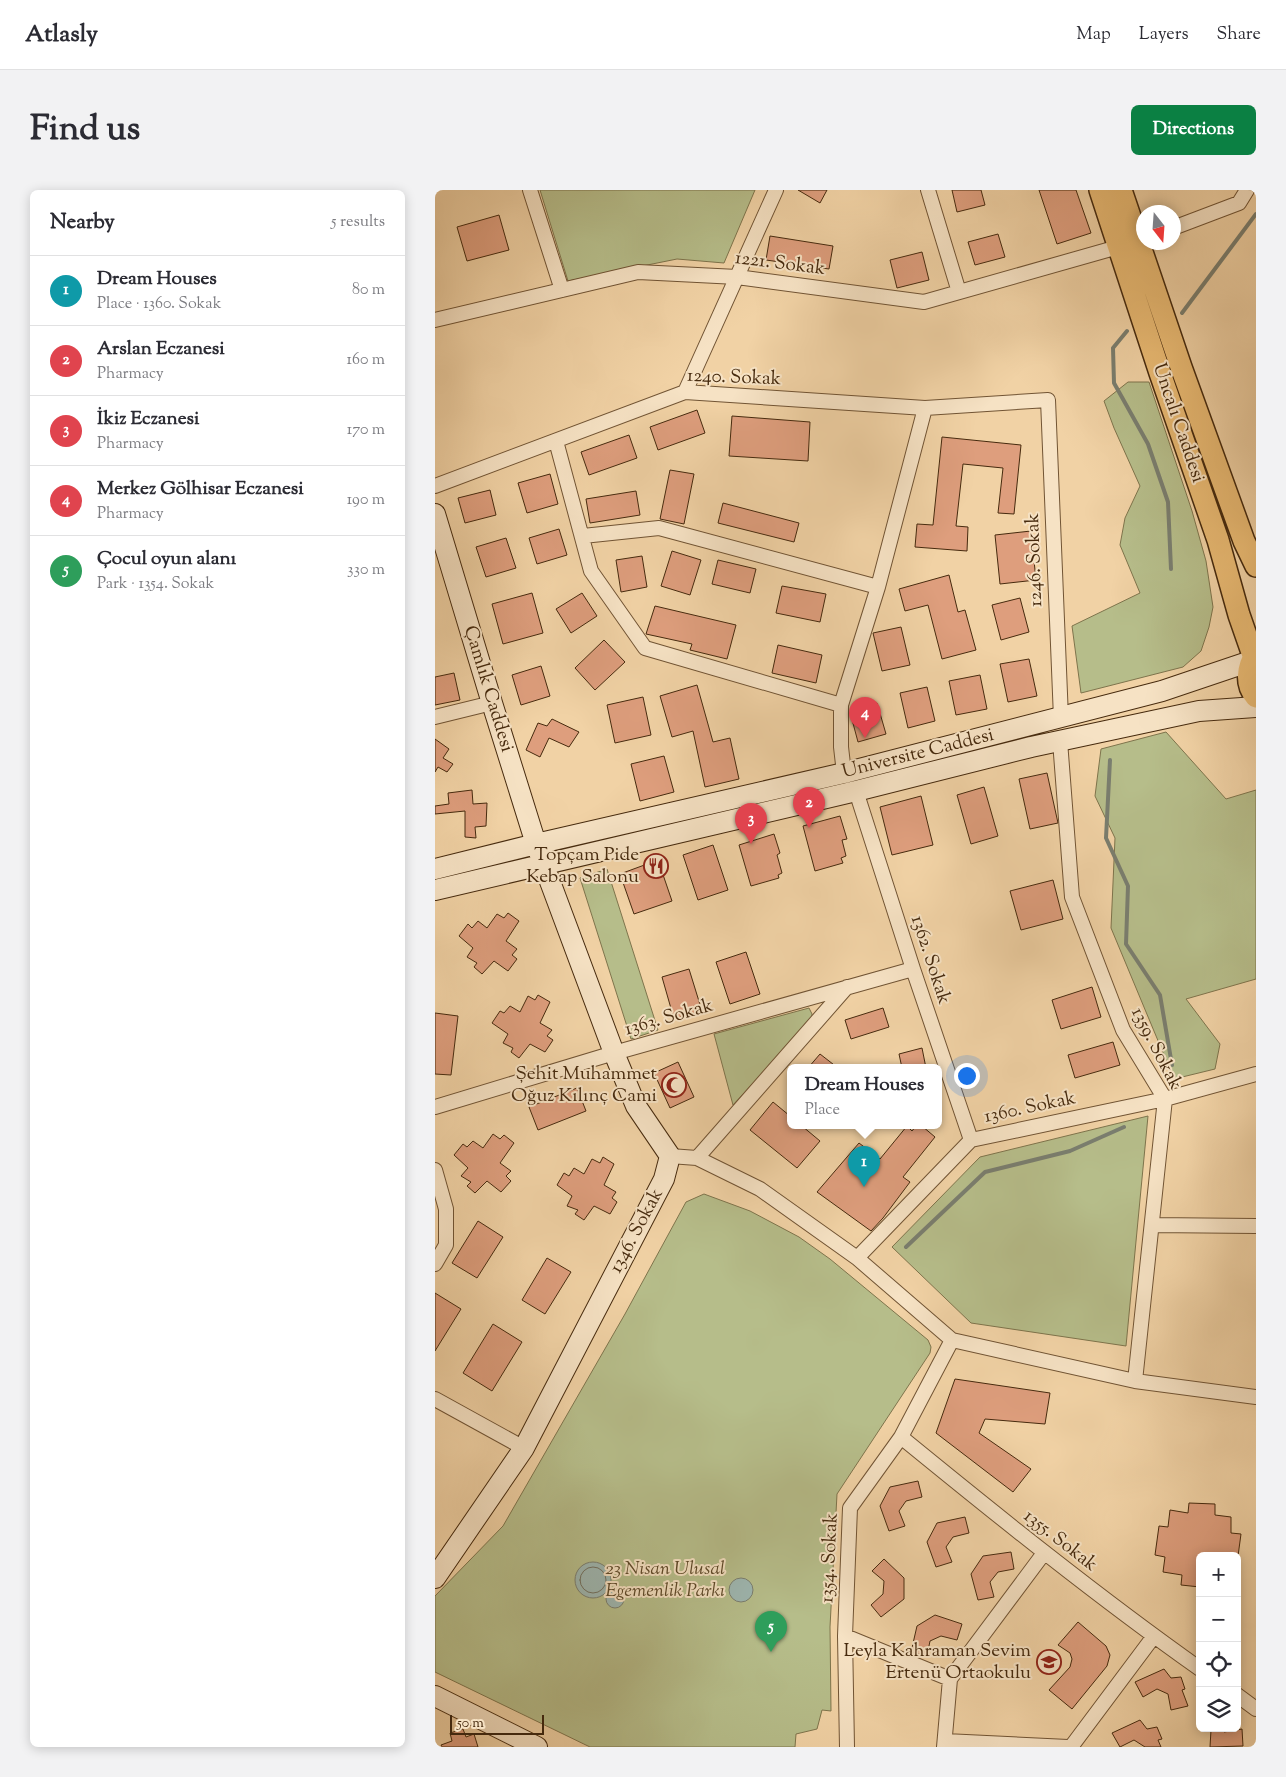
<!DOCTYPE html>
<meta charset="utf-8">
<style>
:root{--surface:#fff;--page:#f2f2f3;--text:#2b2b33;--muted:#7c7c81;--line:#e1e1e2;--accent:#0b8043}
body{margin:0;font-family:"Sorts Mill Goudy",serif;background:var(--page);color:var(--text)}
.controls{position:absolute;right:15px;bottom:15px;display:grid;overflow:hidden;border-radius:8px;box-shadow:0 2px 12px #0003}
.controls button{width:45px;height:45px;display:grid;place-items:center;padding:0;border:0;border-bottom:1px solid var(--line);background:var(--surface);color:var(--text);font:25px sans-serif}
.compass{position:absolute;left:701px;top:15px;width:45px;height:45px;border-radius:50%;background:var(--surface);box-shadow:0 2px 12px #0003;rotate:163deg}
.scale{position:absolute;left:15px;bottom:12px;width:94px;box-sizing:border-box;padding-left:5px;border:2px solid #462a0e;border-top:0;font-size:14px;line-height:18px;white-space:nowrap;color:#462a0e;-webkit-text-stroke:4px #f6e2c4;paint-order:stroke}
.you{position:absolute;left:531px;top:885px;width:18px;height:18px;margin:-12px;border:4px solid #fff;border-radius:50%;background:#1a73e8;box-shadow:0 0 0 8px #1a73e833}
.badge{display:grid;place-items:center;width:32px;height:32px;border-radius:50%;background:var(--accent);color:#fff;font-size:16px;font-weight:700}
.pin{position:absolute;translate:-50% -41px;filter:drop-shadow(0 1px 2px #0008)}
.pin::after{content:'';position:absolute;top:26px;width:18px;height:15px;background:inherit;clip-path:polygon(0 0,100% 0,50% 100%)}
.popup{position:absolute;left:352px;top:874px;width:155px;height:65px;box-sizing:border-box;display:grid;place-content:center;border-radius:8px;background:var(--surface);filter:drop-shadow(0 1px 4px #0005);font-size:16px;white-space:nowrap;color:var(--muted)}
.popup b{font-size:19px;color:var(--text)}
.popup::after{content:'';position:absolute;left:50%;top:100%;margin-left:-10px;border:10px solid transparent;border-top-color:var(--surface)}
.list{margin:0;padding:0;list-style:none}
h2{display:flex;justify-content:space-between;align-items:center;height:65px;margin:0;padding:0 20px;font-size:21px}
h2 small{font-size:16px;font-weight:400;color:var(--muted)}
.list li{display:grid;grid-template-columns:32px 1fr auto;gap:15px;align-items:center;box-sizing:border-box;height:70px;padding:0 20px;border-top:1px solid var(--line)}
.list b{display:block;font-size:19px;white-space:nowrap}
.list p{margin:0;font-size:16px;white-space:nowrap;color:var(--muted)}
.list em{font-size:16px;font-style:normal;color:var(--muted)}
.icon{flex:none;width:28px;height:28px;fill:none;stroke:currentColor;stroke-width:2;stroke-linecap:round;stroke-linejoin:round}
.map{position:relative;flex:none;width:821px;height:1557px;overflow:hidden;border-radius:8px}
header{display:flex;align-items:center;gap:30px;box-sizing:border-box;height:70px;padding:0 25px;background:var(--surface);border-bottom:1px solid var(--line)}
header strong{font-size:24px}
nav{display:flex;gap:28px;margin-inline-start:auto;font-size:18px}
.intro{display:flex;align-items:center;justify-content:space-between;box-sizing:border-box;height:120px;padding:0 30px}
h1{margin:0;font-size:35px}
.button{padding:12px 22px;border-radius:8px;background:var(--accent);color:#fff;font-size:18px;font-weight:700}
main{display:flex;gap:30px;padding:0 30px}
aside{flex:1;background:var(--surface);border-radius:8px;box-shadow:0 2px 12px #0003}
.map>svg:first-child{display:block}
.green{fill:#b6bd8a;stroke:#7e744c}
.water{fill:#9db6b0;stroke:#7a7e6f}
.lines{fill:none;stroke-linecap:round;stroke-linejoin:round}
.shore{stroke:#72705f;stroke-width:1}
.stream{stroke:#7a7e6f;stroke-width:4}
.building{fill:#de9e7d;stroke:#462a0e}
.street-casing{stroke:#715434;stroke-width:16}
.secondary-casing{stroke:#462a0e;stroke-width:22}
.primary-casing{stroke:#462a0e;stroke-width:24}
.street{stroke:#f6e2c4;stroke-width:14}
.secondary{stroke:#f6e2c4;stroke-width:20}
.primary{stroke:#e8b972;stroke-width:21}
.labels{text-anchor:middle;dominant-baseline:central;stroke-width:4;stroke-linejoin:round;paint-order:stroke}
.street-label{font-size:19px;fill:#462a0e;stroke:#f6e2c4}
.poi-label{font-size:19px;fill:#462a0e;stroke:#f6e2c4;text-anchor:end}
.park-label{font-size:19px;font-style:italic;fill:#5c4727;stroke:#f6e2c4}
</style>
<header>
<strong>Atlasly</strong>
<nav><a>Map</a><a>Layers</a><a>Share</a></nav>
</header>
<div class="intro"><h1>Find us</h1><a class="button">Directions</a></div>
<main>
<aside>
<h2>Nearby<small>5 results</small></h2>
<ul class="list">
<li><span class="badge" style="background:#0f9aa8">1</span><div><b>Dream Houses</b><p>Place · 1360. Sokak</p></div><em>80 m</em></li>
<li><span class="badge" style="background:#e0444e">2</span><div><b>Arslan Eczanesi</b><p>Pharmacy</p></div><em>160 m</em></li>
<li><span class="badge" style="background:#e0444e">3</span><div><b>İkiz Eczanesi</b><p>Pharmacy</p></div><em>170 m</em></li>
<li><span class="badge" style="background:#e0444e">4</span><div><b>Merkez Gölhisar Eczanesi</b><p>Pharmacy</p></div><em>190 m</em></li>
<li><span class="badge" style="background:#2e9e5b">5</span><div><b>Çocul oyun alanı</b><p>Park · 1354. Sokak</p></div><em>330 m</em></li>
</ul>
</aside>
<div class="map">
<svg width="821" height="1557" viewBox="0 0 821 1557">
<rect width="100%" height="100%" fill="#f1d2a5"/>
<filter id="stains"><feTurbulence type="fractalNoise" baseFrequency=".004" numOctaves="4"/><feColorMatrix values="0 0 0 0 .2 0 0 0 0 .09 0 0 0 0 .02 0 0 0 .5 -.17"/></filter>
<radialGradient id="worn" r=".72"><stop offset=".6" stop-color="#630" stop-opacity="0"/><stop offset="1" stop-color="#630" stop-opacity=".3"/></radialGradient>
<path class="green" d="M105,0H320L289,73L242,69L133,91Z
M693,192H714L757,321L771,371L778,417L774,437L766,461L748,477L646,503L637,436L705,403L685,355L690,328L705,296L679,238L669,211Z
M731,542L791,609L821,600V789L751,809L785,854L780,879L739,889L676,738L680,648L660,606L666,559Z
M172,679L223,840L196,849L145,688Z
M374,818L377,824V829L298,915L279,844Z
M713,926L691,1156L536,1133L457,1057L545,967Z
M269,1004L315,1021L364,1047L395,1069L493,1150L496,1157L495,1163L402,1304L395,1437L396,1521L387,1520L382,1539L361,1544L360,1557H155L0,1482V1406L68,1336L190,1124L251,1012Z"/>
<path class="water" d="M140 1390a18 18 0 1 1 36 0a18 18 0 1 1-36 0Z
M294 1400a12 12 0 1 1 24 0a12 12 0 1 1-24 0Z
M171 1409a9 9 0 1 1 18 0a9 9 0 1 1-18 0Z"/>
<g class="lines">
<path class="shore" d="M145 1390a13 13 0 1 1 26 0a13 13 0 1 1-26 0Z"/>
<path class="stream" d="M747,123L821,24
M692,141L678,158L679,193L713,254L733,312L736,379
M675,570L671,648L693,696L691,754L725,805L737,875
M471,1057L550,982L635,961L689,937"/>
</g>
<path class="building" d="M363,0H392L385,13Z
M517,0H546L550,15L522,22Z
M604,0H641L656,43L622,54Z
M64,25L74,60L32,71L22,37Z
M563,44L570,67L540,75L533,52Z
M335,46L398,56L394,79L331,70Z
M487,62L494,90L462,98L455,70Z
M262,220L270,243L223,260L215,237Z
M297,226L375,232L373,271L294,266Z
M194,245L202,268L154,285L146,262Z
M507,247L586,255L579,324L563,323L568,278L528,274L521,336L533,337L532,361L480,357L482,334L498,335Z
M235,280L259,284L249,334L225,329Z
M115,284L123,314L92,323L83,293Z
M55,300L61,325L30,333L23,308Z
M201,301L205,325L155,333L151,309Z
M288,313L364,333L359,352L283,333Z
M124,339L132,365L102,374L94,348Z
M596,341L601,390L565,394L560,345Z
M71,348L81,378L51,387L41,357Z
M237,361L266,370L255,405L226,396Z
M207,366L212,397L186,402L181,370Z
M283,370L321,379L315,403L277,394Z
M514,385L523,422L530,420L541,460L507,469L493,415L470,421L464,399Z
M347,396L391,404L385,432L341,423Z
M97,403L108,443L68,454L57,414Z
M147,403L162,426L136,443L121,419Z
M585,408L594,442L566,450L557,415Z
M220,416L301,435L292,469L255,460L257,454L211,444Z
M466,437L475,475L447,481L438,443Z
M169,450L190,472L160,500L140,478Z
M343,455L387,465L381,493L337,483Z
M594,469L602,506L573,512L565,474Z
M106,476L115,506L86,515L77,485Z
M19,483L25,510L0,515V487Z
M545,485L552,519L521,525L514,491Z
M262,495L278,552L295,548L304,589L270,597L258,541L237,547L225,506Z
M492,497L500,531L473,538L465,503Z
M208,507L216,545L180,553L172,515Z
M442,513L451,544L423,552L415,522Z
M117,529L144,542L134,557L114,548L105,567L91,560L103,533L112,536Z
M0,549L14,559L8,568L18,574L12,582L3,577L0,582Z
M229,566L239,602L205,611L196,574Z
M612,583L623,633L595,639L584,589Z
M549,597L563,646L536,654L522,605Z
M37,600L38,614L52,613L51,636L40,637L41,648L30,647V621L0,624V616L14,614L13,603Z
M486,606L498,655L457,665L445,617Z
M405,626L412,649L407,650L411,666L406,668L408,673L380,681L368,636Z
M339,644L345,663L342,665L347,683L343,685L344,688L316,696L304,655Z
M278,655L293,700L263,710L248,665Z
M223,670L237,711L199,724L185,684Z
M618,690L628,729L586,740L575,701Z
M73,723L84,731L71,751L82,759L77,765L82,769L73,781L59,771L47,784L39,777L42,773L32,767L38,758L24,746L33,734L37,738L43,731L52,738L62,724L69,728Z
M311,762L325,804L295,814L281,772Z
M254,779L267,821L239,829L227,787Z
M657,797L666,827L626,839L617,810Z
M103,805L115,812L105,833L117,840L112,846L118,850L110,862L95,854L84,868L76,862L78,858L68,853L73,844L57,833L65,821L69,823L75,816L85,822L93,806L100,810Z
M448,818L454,837L416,849L410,830Z
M0,823L23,826L16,885L0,884Z
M678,852L685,875L640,888L633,865Z
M487,858L491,878H467L464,864Z
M385,864L403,878H373Z
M243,872L259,907L235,918L219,883Z
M142,898L151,921L103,940L94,917Z
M338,912L355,926V936H367L385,951L362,978L315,940Z
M472,936L477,941L481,936H487L500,947L468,987L475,992L448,1028L436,1041L382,1002L424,953L445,969Z
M58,944L65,949L69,945L79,953L65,973L76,981L71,986L76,991L66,1002L52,991L40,1003L32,996L36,992L26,986L33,978L19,965L28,954L32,957L38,951L48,958Z
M168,967L179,974L169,995L181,1002L177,1008L182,1012L175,1024L159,1016L149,1030L140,1024L143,1020L132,1016L137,1006L122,995L129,983L134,986L139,978L149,984L157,969L165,973Z
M43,1031L68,1047L42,1088L17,1073Z
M112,1068L136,1082L110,1124L87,1110Z
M0,1103L26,1119L0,1161Z
M58,1134L87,1152L57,1201L28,1183Z
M520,1189L615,1203L610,1234L550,1229L544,1243L596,1279L578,1302L501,1243Z
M483,1291L487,1307L471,1311L464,1321L470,1336L454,1341L445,1316L455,1297Z
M754,1313L780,1314V1325L796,1327V1343L806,1344L803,1366H765V1397L746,1395L747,1385L728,1382L730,1367L720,1365L724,1336L733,1337L735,1320L753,1323Z
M530,1327L534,1343L518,1347L511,1357L517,1372L501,1377L492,1352L502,1333Z
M576,1362L579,1379L563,1382L555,1392L559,1407L543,1410L536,1384L548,1366Z
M449,1369L469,1388V1409L446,1427L436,1415L448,1404L449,1391L437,1381Z
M500,1425L527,1434L522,1450L506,1446L495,1451L492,1466L476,1462L482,1436Z
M643,1432L671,1456L675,1465L672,1476L637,1519L614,1500L635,1477L637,1469L635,1463L623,1455Z
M729,1479L736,1488L746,1487L750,1499L747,1500L753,1516L736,1520L733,1504L722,1499L708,1507L700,1492Z
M705,1530L712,1539L722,1537L727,1549L723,1550L726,1557H710L699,1550L685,1557L677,1543Z
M789,1538V1542L807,1539L808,1556L775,1557L776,1540Z
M28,1539L31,1547L39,1544L43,1557H7L6,1555L17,1551L15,1543Z"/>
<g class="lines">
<defs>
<path id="street" d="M95,0L127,100
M493,0L524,102
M738,38L804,13L812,0
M0,130L203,82L302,87L489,112L683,57
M250,202L341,0
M121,251L156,381L210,458L406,515
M0,296L250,202L490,218L613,210L626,528
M148,346L224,338L443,397
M0,527L57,513
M625,551L637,707L688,840L730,909L700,1191
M409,583L406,557V515L443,397L490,218
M421,601L478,779L536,950
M0,917L179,863L478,779
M235,966L262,968L325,999L422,1068L517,1150L700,1191L821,1207
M262,968L412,797
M0,980L11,1019V1055L0,1074
M717,1035L821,1036
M422,1068L536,950L730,909L821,884
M0,1209L89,1258
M466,1247C564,1327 662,1406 765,1479
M410,1446L515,1489
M802,1505L821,1519
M510,1551L633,1557
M412,1557L410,1446L415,1318L466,1247L517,1150
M509,1557L515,1489L609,1363
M636,1557L719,1446"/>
<path id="secondary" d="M0,324L57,513L101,654L179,863L201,916L235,966L229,989L89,1258L0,1388
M0,679L101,654L409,583L727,501L816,471
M0,700L421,601L596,557L764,521L821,517
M0,1506L102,1557"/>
<path id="primary" d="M665,0L725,183L783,350L804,425L819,468
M686,0L746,177L809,351L821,376
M821,464C812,477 810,494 821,507"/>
</defs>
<use href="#street" class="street-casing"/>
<use href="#secondary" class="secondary-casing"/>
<use href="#primary" class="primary-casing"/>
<use href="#street" class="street"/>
<use href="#secondary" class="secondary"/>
<use href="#primary" class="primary"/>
</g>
<defs>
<symbol id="restaurant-ring" viewBox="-11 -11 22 22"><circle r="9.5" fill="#f6e2c4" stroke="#8f2418" stroke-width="1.5"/><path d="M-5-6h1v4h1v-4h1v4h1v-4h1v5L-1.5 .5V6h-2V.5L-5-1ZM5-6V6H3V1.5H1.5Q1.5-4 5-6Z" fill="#8f2418"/></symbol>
<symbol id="mosque-ring" viewBox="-11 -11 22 22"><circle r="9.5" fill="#f6e2c4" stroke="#8f2418" stroke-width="1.5"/><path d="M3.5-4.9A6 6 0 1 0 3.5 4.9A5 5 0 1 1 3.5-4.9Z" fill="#8f2418"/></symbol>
<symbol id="school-ring" viewBox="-11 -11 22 22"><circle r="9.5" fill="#f6e2c4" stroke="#8f2418" stroke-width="1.5"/><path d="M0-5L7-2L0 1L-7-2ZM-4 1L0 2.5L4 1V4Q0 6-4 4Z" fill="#8f2418"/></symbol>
</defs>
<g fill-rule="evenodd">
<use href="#restaurant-ring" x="207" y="662" width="28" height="28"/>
<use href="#mosque-ring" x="225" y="881" width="28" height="28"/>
<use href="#school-ring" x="600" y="1458" width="28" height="28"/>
</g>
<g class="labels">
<g class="street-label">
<text transform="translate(345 74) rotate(7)">1221. Sokak</text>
<text transform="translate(299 188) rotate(2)">1240. Sokak</text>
<text transform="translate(743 233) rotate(71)">Uncalı Caddesi</text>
<text transform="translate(600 370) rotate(-92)">1246. Sokak</text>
<text transform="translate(53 499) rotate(73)">Çamlık Caddesi</text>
<text transform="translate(483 564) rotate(-14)">Universite Caddesi</text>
<text transform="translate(495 770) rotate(72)">1362. Sokak</text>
<text transform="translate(234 828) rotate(-16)">1363. Sokak</text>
<text transform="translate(721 859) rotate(63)">1359. Sokak</text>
<text transform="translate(595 918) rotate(-12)">1360. Sokak</text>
<text transform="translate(202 1041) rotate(-62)">1346. Sokak</text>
<text transform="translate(625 1351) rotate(38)">1355. Sokak</text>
<text transform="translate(395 1368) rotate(-87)">1354. Sokak</text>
</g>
<g class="poi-label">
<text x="204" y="665">Topçam Pide<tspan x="204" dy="22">Kebap Salonu</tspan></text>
<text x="222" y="884">Şehit Muhammet<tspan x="222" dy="22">Oğuz Kılınç Cami</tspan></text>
<text x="596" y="1461">Leyla Kahraman Sevim<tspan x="596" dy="22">Ertenü Ortaokulu</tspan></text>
</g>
<g class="park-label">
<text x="230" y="1379">23 Nisan Ulusal<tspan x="230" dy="22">Egemenlik Parkı</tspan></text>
</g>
</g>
<rect width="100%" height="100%" filter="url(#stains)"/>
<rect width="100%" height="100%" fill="url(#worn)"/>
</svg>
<div class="controls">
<button>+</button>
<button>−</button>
<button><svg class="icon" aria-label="locate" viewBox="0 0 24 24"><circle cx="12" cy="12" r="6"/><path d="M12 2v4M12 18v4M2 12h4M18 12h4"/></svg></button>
<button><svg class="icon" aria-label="layers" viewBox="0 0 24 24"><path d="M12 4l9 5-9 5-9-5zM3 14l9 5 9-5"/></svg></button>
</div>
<svg class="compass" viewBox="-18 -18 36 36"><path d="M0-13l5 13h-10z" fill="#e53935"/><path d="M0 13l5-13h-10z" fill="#7c7c81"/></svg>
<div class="scale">50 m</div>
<div class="you"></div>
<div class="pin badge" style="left:429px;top:997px;background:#0f9aa8">1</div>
<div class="popup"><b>Dream Houses</b>Place</div>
<div class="pin badge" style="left:374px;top:638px;background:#e0444e">2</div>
<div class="pin badge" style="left:316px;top:654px;background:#e0444e">3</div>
<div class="pin badge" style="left:430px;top:548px;background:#e0444e">4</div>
<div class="pin badge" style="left:336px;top:1462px;background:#2e9e5b">5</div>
</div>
</main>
